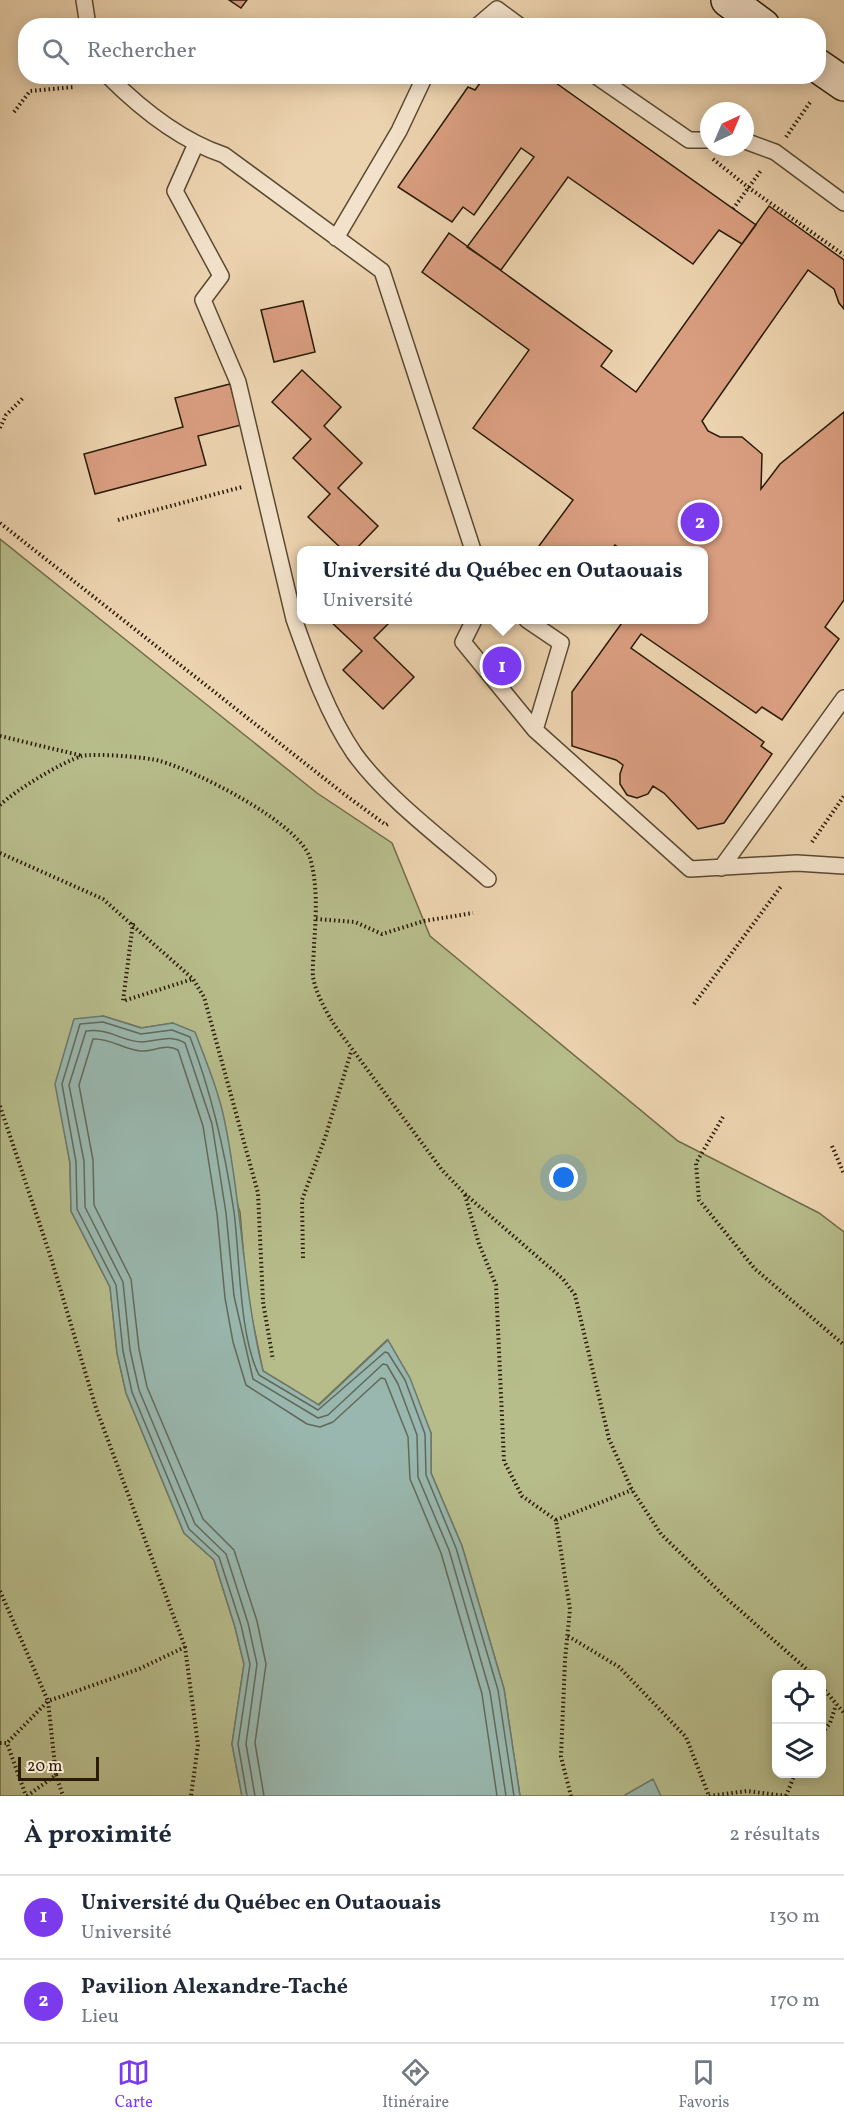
<!DOCTYPE html>
<html lang="fr">
<meta charset="utf-8">
<style>
:root{--surface:#fff;--page:#f6f6f7;--text:#1f2937;--muted:#747a83;--line:#e0e1e3;--accent:#7c3aed}
body{margin:0;font-family:Vollkorn,serif;background:var(--page);color:var(--text)}
.controls{position:absolute;right:18px;bottom:18px;display:grid;overflow:hidden;border-radius:12px;box-shadow:0 3px 15px #0003}
.controls button{width:54px;height:54px;display:grid;place-items:center;padding:0;border:0;border-bottom:2px solid var(--line);background:var(--surface);color:var(--text);font:30px sans-serif}
.compass{position:absolute;left:700px;top:102px;width:54px;height:54px;border-radius:50%;background:var(--surface);box-shadow:0 3px 15px #0003;rotate:44deg}
.scale{position:absolute;left:18px;bottom:15px;width:81px;box-sizing:border-box;padding-left:6px;border:3px solid #2a1b07;border-top:0;font-size:16px;line-height:21px;white-space:nowrap;color:#2a1b07;-webkit-text-stroke:4px #f3e2cb;paint-order:stroke}
.you{position:absolute;left:564px;top:1178px;width:21px;height:21px;margin:-15px;border:4px solid #fff;border-radius:50%;background:#1a73e8;box-shadow:0 0 0 9px #1a73e833}
.badge{display:grid;place-items:center;width:39px;height:39px;border-radius:50%;background:var(--accent);color:#fff;font-size:20px;font-weight:700}
.pin{position:absolute;translate:-50% -50%;border:3px solid #fff;box-shadow:0 2px 6px #0006}
.popup{position:absolute;left:297px;top:546px;width:411px;height:78px;box-sizing:border-box;display:grid;place-content:center;border-radius:12px;background:var(--surface);filter:drop-shadow(0 2px 4px #0005);font-size:20px;white-space:nowrap;color:var(--muted)}
.popup b{font-size:22px;color:var(--text)}
.popup::after{content:'';position:absolute;left:50%;top:100%;margin-left:-12px;border:12px solid transparent;border-top-color:var(--surface)}
.list{margin:0;padding:0;list-style:none}
h2{display:flex;justify-content:space-between;align-items:center;height:78px;margin:0;padding:0 24px;font-size:26px}
h2 small{font-size:20px;font-weight:400;color:var(--muted)}
.list li{display:grid;grid-template-columns:39px 1fr auto;gap:18px;align-items:center;box-sizing:border-box;height:84px;padding:0 24px;border-top:2px solid var(--line)}
.list b{display:block;font-size:22px;white-space:nowrap}
.list p{margin:0;font-size:20px;white-space:nowrap;color:var(--muted)}
.list em{font-size:20px;font-style:normal;color:var(--muted)}
.icon{flex:none;width:33px;height:33px;fill:none;stroke:currentColor;stroke-width:2;stroke-linecap:round;stroke-linejoin:round}
.map{position:relative;flex:none;width:844px;height:1796px;overflow:hidden}
.search{position:absolute;background:var(--surface);box-shadow:0 3px 15px #0003;left:18px;right:18px;top:18px;height:66px;display:flex;align-items:center;gap:15px;box-sizing:border-box;padding:0 21px;border-radius:24px;color:var(--muted);font-size:22px}
.sheet{height:246px;background:var(--surface)}
nav{display:flex;justify-content:space-around;align-items:center;box-sizing:border-box;height:84px;border-top:2px solid var(--line);background:var(--surface);font-size:16px;color:var(--muted)}
nav a{display:grid;justify-items:center;gap:3px}
nav .on{color:var(--accent)}
.map>svg:first-child{display:block}
.green{fill:#b7bc8b;stroke:#706c49;stroke-width:1.5;fill-rule:evenodd}
.water{fill:#99b7ae;stroke:#6d796b;stroke-width:1.5}
.lines{fill:none;stroke-linecap:round;stroke-linejoin:round}
.shore{stroke:#62695a;stroke-width:1.5}
.building{fill:#d99e80;stroke:#2a1b07;stroke-width:1.5}
.lane-casing{stroke:#5a4931;stroke-width:18}
.secondary-casing{stroke:#2a1b07;stroke-width:36}
.path{stroke:#2a1b07;stroke-width:4;stroke-dasharray:1.5 3;stroke-linecap:butt}
.lane{stroke:#f3e2cb;stroke-width:15}
.secondary{stroke:#f3e2cb;stroke-width:33}
</style>
<div class="map">
<svg width="844" height="1796" viewBox="0 0 844 1796">
<rect width="100%" height="100%" fill="#ecd3af"/>
<filter id="stains"><feTurbulence type="fractalNoise" baseFrequency=".00333" numOctaves="4"/><feColorMatrix values="0 0 0 0 .2 0 0 0 0 .09 0 0 0 0 .02 0 0 0 .5 -.17"/></filter>
<radialGradient id="worn" r=".72"><stop offset=".6" stop-color="#630" stop-opacity="0"/><stop offset="1" stop-color="#630" stop-opacity=".3"/></radialGradient>
<path class="green" d="M0,539L317,793L392,843L430,936L678,1141L819,1213L844,1232V1796H520L504,1689L462,1546L431,1473V1433L387,1340L318,1405L263,1371L247,1294L240,1212L173,1023L142,1028L103,1016L56,1084L70,1163L71,1211L110,1287L117,1353L126,1393L184,1533L214,1560L235,1627L244,1664L232,1744L242,1796H0ZM776,1674H822V1774H776Z"/>
<path class="water" d="M103,1016L141,1028L173,1023L195,1032C206,1061 219,1092 225,1123C242,1205 243,1290 263,1371L319,1405L388,1340L410,1378L431,1433V1473L462,1546L504,1689L520,1796H242L232,1744L244,1664L235,1627L214,1560L184,1533L126,1393L117,1353L110,1287L71,1211L70,1163L55,1084L74,1019Z
M653,1779L661,1796H625V1795Z"/>
<g class="lines">
<path class="shore" d="M247,1796L238,1744L250,1664L241,1625L219,1557L189,1529L132,1392L123,1351L116,1285L77,1209L76,1162L62,1084L80,1024L103,1022L141,1034L172,1030L190,1037C212,1094 225,1151 234,1212C240,1257 239,1336 259,1375L318,1410L385,1352L388,1353L405,1380L425,1434L426,1475L456,1548L498,1690L514,1796
M255,1796L246,1744L257,1664L248,1623L226,1554L195,1524L139,1390L130,1350L123,1282L85,1207L84,1161L69,1085L86,1031C110,1028 123,1042 142,1042C159,1041 170,1034 185,1043L212,1124L226,1213L234,1296L253,1379L318,1418L328,1415L383,1364L387,1365L398,1384L417,1435L418,1477L449,1550L490,1692L506,1796
M264,1796L255,1743L266,1664L257,1621L234,1550L203,1519L147,1387L139,1349L131,1279L94,1205L93,1160L79,1085L93,1039C110,1038 123,1049 140,1051C153,1052 166,1043 178,1050L203,1126L217,1214L225,1298L233,1342L246,1385L307,1424L320,1427L333,1422L381,1378L385,1379L408,1437L410,1479L441,1553L482,1694L497,1796"/>
</g>
<path class="building" d="M229,0H247L241,8Z
M485,76H546L756,225L742,244L719,230L693,264L568,177L501,270L467,247L534,157L521,148L474,215L463,207L452,222L398,187L468,87L475,90Z
M769,206L844,260V309L839,303L834,289L808,270L702,421L708,431L720,437H742L762,454L761,489L780,464L844,412V600L825,627L839,639L782,720L762,707L756,713L641,634L631,648L764,742L761,746L772,754L724,823L698,829L664,793L653,786L648,794L637,798L627,795L620,784V774L623,765L616,760L572,746V692L624,620H703V550H622L615,545L611,550H536L573,500L473,428L529,350L422,272L449,233L612,351L601,366L636,392Z
M303,301L315,352L274,362L261,310Z
M302,370L341,407L324,426L362,463L338,488L378,526L355,550H343L308,517L330,494L293,458L311,439L272,402Z
M230,384L241,425L198,436L206,465L95,494L84,454L183,427L175,398Z
M329,620L391,621L374,638L414,677L383,709L343,670L362,651Z"/>
<g class="lines">
<defs>
<path id="lane" d="M84,0L88,26
M477,26L497,9L520,26
M108,76C141,109 179,140 224,155L382,271L473,550
M596,76L689,140H709
M745,141L775,152L844,203
M195,146L175,191L221,276L203,300L238,382L294,619C310,664 327,713 354,753C386,798 446,842 488,879
M336,238L399,131L425,76
M474,620L463,642L535,730L690,869L797,863L844,866
M527,620L561,643L535,730
M721,868L844,698"/>
<path id="secondary" d="M728,0L763,26
M818,66L844,84"/>
</defs>
<use href="#lane" class="lane-casing"/>
<use href="#secondary" class="secondary-casing"/>
<path class="path" d="M14,112L30,91L74,87
M786,137L811,101
M713,159L749,188L844,255
M733,209L762,169
M0,428L6,415L23,398
M118,520L242,487
M0,523L344,794L386,825L390,823
M0,736L83,756
M0,805C16,790 62,762 82,756C95,753 147,757 160,761C196,771 298,822 310,858C318,884 316,918 314,945C314,955 312,967 313,977C316,994 326,1011 335,1026L442,1170L465,1194L563,1279L575,1295L609,1439L632,1490L661,1534L726,1598L812,1674
M812,842L844,796
M0,853L103,899L193,979L204,997L258,1193L263,1302L273,1360
M316,919L355,922L382,934L424,921L473,913
M133,923L123,1001L193,979
M694,1004L782,885
M0,1106L51,1258L96,1408L185,1647L198,1745L191,1796
M723,1117L696,1163L699,1200L755,1269L844,1345
M832,1146L844,1174
M465,1195L479,1244L496,1285L504,1461L522,1496L556,1520L570,1609L565,1660L561,1757L571,1796
M303,1258L302,1200L325,1138L351,1052
M556,1520L632,1490
M0,1591L48,1701L7,1743
M568,1636L619,1667L686,1737L709,1796
M822,1687L844,1713
M822,1733L830,1723L836,1705
M0,1743H7L26,1796
M56,1775L63,1796
M27,1796L56,1775L48,1701L139,1669L185,1647
M709,1796L747,1791L786,1796
M786,1796L795,1774"/>
<use href="#lane" class="lane"/>
<use href="#secondary" class="secondary"/>
</g>
<rect width="100%" height="100%" filter="url(#stains)"/>
<rect width="100%" height="100%" fill="url(#worn)"/>
</svg>
<div class="controls">
<button><svg class="icon" aria-label="locate" viewBox="0 0 24 24"><circle cx="12" cy="12" r="6"/><path d="M12 2v4M12 18v4M2 12h4M18 12h4"/></svg></button>
<button><svg class="icon" aria-label="layers" viewBox="0 0 24 24"><path d="M12 4l9 5-9 5-9-5zM3 14l9 5 9-5"/></svg></button>
</div>
<svg class="compass" viewBox="-18 -18 36 36"><path d="M0-13l5 13h-10z" fill="#e53935"/><path d="M0 13l5-13h-10z" fill="#747a83"/></svg>
<div class="scale">20 m</div>
<div class="you"></div>
<div class="pin badge" style="left:502px;top:666px">1</div>
<div class="popup"><b>Université du Québec en Outaouais</b>Université</div>
<div class="pin badge" style="left:700px;top:522px">2</div>
<div class="search"><svg class="icon" aria-label="search" viewBox="0 0 24 24"><circle cx="10" cy="10" r="6"/><path d="M15 15l6 6"/></svg>Rechercher</div>
</div>
<section class="sheet">
<h2>À proximité<small>2 résultats</small></h2>
<ul class="list">
<li><span class="badge">1</span><div><b>Université du Québec en Outaouais</b><p>Université</p></div><em>130 m</em></li>
<li><span class="badge">2</span><div><b>Pavilion Alexandre-Taché</b><p>Lieu</p></div><em>170 m</em></li>
</ul>
</section>
<nav>
<a class="on"><svg class="icon" aria-label="map" viewBox="0 0 24 24"><path d="M3 6l6-2 6 2 6-2v14l-6 2-6-2-6 2zM9 4v14M15 6v14"/></svg>Carte</a>
<a><svg class="icon" aria-label="directions" viewBox="0 0 24 24"><path d="M12 3l9 9-9 9-9-9zM9 14v-3h6M13 9l2 2-2 2"/></svg>Itinéraire</a>
<a><svg class="icon" aria-label="saved" viewBox="0 0 24 24"><path d="M7 4h10v16l-5-4-5 4z"/></svg>Favoris</a>
</nav>
